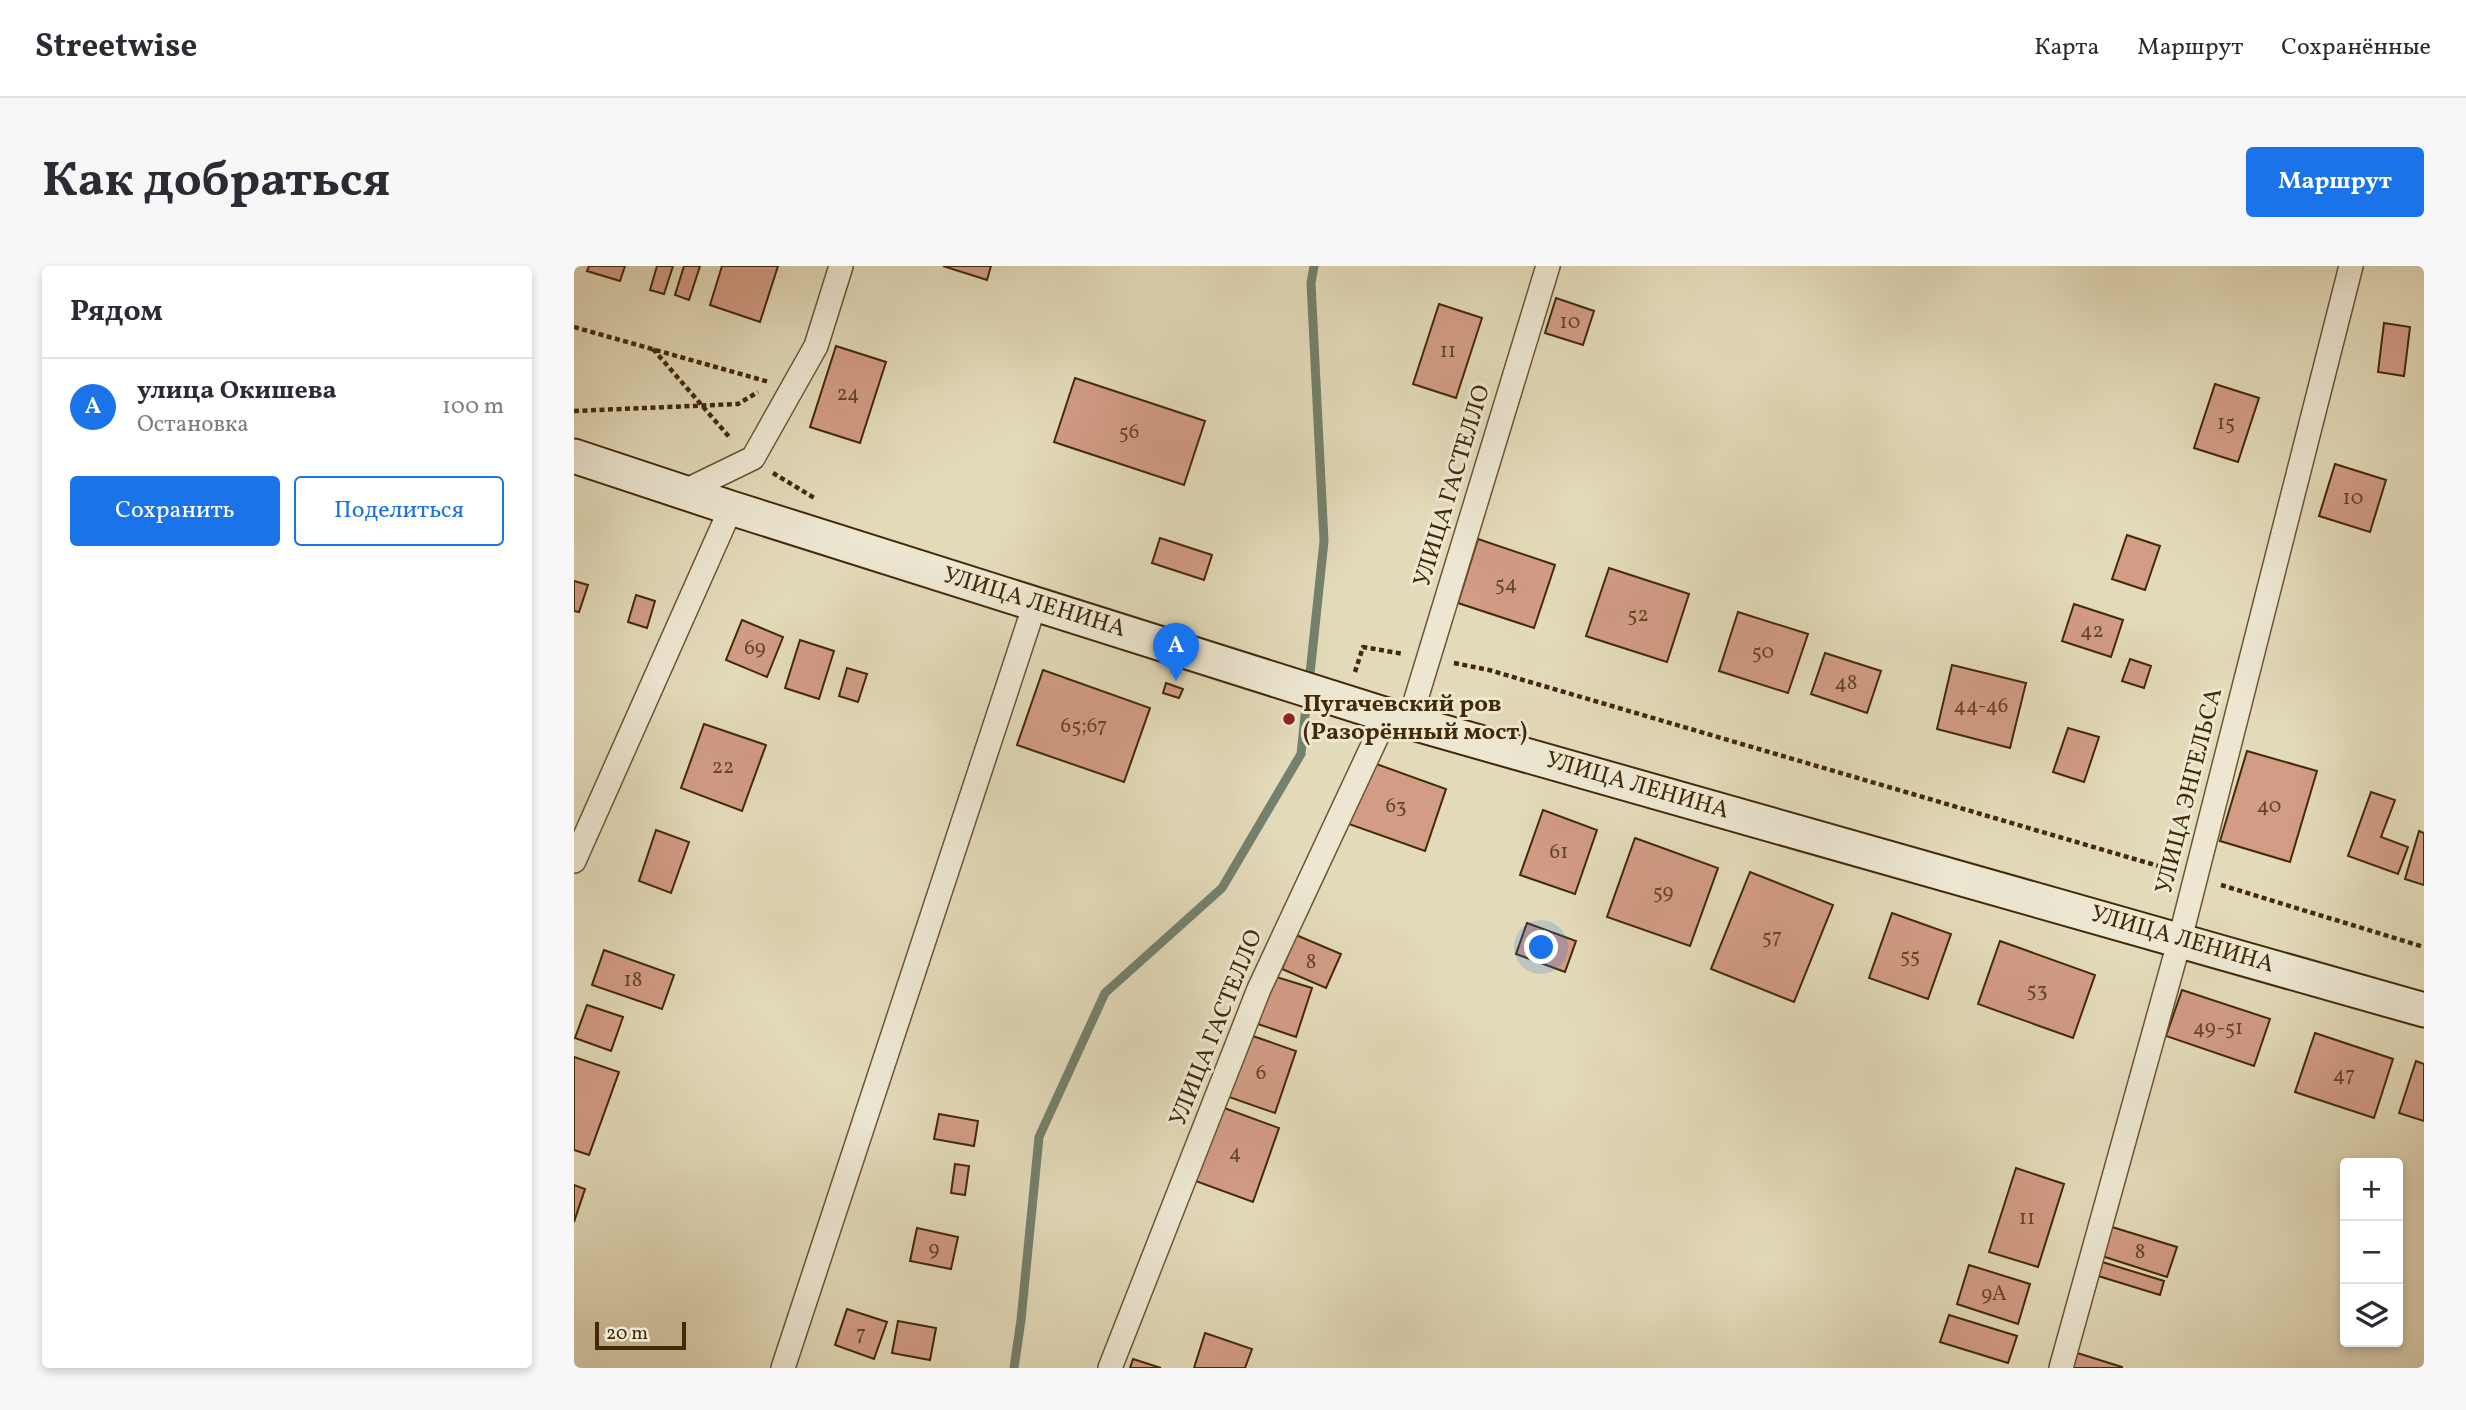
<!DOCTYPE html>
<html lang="ru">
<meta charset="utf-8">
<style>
:root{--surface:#fff;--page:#f7f7f7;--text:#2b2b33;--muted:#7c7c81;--line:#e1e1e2;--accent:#1a73e8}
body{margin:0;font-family:Vollkorn,serif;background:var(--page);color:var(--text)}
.controls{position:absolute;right:21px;bottom:21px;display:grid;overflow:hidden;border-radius:7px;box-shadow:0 4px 10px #0003}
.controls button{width:63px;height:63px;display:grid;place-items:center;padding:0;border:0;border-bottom:2px solid var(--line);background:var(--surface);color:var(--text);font:35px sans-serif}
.scale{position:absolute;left:21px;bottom:18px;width:91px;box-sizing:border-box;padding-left:7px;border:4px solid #422a07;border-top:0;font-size:19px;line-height:24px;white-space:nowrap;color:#422a07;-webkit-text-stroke:5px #ede7d2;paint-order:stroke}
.you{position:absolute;left:968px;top:682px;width:24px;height:24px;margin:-18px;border:5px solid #fff;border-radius:50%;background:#1a73e8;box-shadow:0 0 0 10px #1a73e833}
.badge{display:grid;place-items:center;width:46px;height:46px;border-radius:50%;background:var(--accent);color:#fff;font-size:23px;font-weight:700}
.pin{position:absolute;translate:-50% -58px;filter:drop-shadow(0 2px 4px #0008)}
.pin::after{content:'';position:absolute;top:37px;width:24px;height:21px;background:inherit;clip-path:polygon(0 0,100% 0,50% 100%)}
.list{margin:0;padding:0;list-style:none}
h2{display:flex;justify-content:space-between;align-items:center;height:91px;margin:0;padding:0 28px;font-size:30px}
h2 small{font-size:23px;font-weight:400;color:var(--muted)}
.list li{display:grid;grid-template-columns:46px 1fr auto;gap:21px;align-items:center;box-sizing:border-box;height:98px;padding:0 28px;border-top:2px solid var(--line)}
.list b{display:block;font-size:26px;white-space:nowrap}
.list p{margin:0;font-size:23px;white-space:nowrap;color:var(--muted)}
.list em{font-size:23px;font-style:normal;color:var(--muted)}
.actions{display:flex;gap:14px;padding:21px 28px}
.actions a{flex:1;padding:16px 0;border:2px solid var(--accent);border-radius:7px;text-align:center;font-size:24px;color:var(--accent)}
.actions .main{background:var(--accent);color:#fff}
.icon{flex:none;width:38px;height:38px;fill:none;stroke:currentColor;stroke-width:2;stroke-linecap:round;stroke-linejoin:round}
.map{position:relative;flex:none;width:1850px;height:1102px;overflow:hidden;border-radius:7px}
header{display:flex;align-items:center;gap:42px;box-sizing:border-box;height:98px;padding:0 35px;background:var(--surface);border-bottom:2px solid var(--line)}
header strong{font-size:33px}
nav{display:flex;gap:38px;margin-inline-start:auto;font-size:24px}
.intro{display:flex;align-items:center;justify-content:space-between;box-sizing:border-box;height:168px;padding:0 42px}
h1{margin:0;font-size:49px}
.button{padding:18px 32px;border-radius:7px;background:var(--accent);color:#fff;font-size:24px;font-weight:700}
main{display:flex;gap:42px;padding:0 42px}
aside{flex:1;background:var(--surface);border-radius:7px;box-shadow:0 4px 10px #0003}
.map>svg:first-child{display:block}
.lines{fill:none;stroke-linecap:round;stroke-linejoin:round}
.stream{stroke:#74816c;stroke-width:9}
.building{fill:#d29c85;stroke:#422a07;stroke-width:2}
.minor-casing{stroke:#6a5634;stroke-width:26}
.secondary-casing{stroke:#422a07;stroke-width:37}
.path{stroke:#422a07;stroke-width:4.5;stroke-dasharray:5 3.5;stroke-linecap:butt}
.minor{stroke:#ede7d2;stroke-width:23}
.secondary{stroke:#ede7d2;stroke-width:33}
.poi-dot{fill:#8f2418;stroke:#ede7d2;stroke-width:2.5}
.labels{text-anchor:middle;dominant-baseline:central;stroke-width:6;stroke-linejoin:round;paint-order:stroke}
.number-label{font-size:21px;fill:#664626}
.street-label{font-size:24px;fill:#422a07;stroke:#ede7d2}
.poi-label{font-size:24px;font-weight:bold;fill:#422a07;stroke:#ede7d2;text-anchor:start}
</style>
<header>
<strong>Streetwise</strong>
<nav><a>Карта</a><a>Маршрут</a><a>Сохранённые</a></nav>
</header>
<div class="intro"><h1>Как добраться</h1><a class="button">Маршрут</a></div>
<main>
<aside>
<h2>Рядом<small></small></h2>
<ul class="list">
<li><span class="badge">A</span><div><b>улица Окишева</b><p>Остановка</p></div><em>100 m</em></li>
</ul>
<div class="actions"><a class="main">Сохранить</a><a>Поделиться</a></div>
</aside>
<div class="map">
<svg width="1850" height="1102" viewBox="0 0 1850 1102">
<rect width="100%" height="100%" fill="#e3dab9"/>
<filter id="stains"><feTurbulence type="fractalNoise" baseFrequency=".00286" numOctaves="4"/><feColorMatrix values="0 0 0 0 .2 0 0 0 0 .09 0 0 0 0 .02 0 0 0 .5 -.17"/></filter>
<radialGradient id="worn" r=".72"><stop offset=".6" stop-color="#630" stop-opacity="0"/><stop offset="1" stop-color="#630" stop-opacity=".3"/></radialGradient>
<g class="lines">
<path class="stream" d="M735,417L750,275L737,17L740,0
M440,1102L447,1054L465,871L531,727L648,622L727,488L733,431"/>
</g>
<path class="building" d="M15,0H51L46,15L13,5Z
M83,0H99L90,28L76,24Z
M110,0H126L115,34L101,29Z
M148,0H204L186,56L136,39Z
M369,0H417L413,14Z
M982,32L1020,45L1009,79L971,67Z
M865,38L908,52L882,132L839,118Z
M1810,57L1836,61L1830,110L1804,106Z
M262,80L312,96L286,177L236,161Z
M501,112L631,155L610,219L480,176Z
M1641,118L1685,132L1664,196L1620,182Z
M1761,198L1812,214L1796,266L1745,250Z
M1553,269L1586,280L1571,324L1538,313Z
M586,272L638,289L630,314L578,297Z
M904,273L981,299L960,362L884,337Z
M1035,302L1115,328L1093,396L1012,370Z
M0,315L14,319L5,346L0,345Z
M62,329L81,335L73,362L54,356Z
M1500,338L1549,354L1537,391L1488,375Z
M1164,346L1234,368L1214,427L1145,405Z
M168,354L209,371L193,411L152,394Z
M226,374L260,385L245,433L211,422Z
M1251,387L1307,405L1293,447L1237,428Z
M1556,393L1577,400L1570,422L1548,415Z
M1378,399L1452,417L1436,482L1363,463Z
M273,402L293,408L284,436L265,430Z
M469,404L576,442L550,516L443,479Z
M592,417L609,423L605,432L589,427Z
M130,458L192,479L168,545L107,522Z
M1494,462L1525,471L1510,516L1479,506Z
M1673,485L1743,505L1716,596L1646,575Z
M794,495L872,523L851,585L772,557Z
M1797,526L1821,534L1807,571L1834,581L1824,608L1774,590Z
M969,544L1023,564L1001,628L946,609Z
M82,564L115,576L97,627L65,615Z
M1845,565L1850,567V619L1831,613Z
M1061,572L1144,602L1116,680L1033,651Z
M1176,606L1259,639L1220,736L1137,703Z
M1318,647L1377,668L1354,733L1295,712Z
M953,657L1002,675L991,706L942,688Z
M722,669L767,688L752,722L708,703Z
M1426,675L1521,709L1499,772L1404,738Z
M30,684L100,709L88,743L18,719Z
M693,708L738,722L722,771L678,756Z
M1608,724L1696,753L1680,800L1592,770Z
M13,739L49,751L37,785L1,772Z
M1741,767L1819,793L1800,852L1721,826Z
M673,768L722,785L701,847L652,830Z
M0,791L45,806L15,889L0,884Z
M1842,795L1850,798V855L1825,847Z
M642,839L705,862L679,936L616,913Z
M365,848L404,855L400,880L360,873Z
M381,898L395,900L391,929L377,927Z
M1442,902L1490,918L1464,1001L1415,986Z
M0,919L11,923L0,956Z
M1538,961L1603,981L1593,1011L1528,990Z
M343,962L384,971L377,1003L336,995Z
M1525,995L1590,1015L1586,1029L1521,1009Z
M1395,999L1456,1018L1444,1058L1383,1038Z
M273,1043L313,1056L300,1093L261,1079Z
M1375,1049L1443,1070L1434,1097L1366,1076Z
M324,1055L362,1062L356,1094L318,1087Z
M631,1067L678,1083L671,1102H620Z
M1500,1086L1548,1101V1102H1495Z
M559,1093L587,1102H556Z"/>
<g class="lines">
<defs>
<path id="minor" d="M109,226L179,192L242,80L267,0
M835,456L974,0
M0,595L157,242
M209,1102L461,338
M536,1102L685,723L813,449
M1487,1102L1606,673L1777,0"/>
<path id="secondary" d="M0,190L157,242L835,456L1850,744"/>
</defs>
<use href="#minor" class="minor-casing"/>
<use href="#secondary" class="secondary-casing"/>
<path class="path" d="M0,61L195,116
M79,83L157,173
M0,145L164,138L184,126
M199,207L242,233
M880,397L915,404L1598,604
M781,406L789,381L830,388
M1647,619L1850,681"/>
<use href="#minor" class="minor"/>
<use href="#secondary" class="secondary"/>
</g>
<circle class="poi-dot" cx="715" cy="453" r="7"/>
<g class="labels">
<g class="number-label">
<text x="996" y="56">10</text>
<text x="874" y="85">11</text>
<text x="274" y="128">24</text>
<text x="1652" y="157">15</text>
<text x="555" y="166">56</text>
<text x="1779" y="232">10</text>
<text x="932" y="318">54</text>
<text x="1064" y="349">52</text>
<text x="1518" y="365">42</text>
<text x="181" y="382">69</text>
<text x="1189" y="386">50</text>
<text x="1272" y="417">48</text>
<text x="1407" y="440">44-46</text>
<text x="510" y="460">65;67</text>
<text x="149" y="501">22</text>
<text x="822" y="540">63</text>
<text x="1695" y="540">40</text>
<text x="985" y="586">61</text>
<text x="1089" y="626">59</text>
<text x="1198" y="671">57</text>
<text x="1336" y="690">55</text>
<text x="737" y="696">8</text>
<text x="59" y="714">18</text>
<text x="1463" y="724">53</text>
<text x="1644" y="762">49-51</text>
<text x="687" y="807">6</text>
<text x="1770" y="809">47</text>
<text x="661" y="887">4</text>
<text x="1453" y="952">11</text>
<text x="360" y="983">9</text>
<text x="1566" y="986">8</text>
<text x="1420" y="1028">9А</text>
<text x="287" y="1068">7</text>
</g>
<g class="street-label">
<text transform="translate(879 220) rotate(-73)">УЛИЦА ГАСТЕЛЛО</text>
<text transform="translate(460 337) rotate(17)">УЛИЦА ЛЕНИНА</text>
<text transform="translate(1063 520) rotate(16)">УЛИЦА ЛЕНИНА</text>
<text transform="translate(1616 525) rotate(-76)">УЛИЦА ЭНГЕЛЬСА</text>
<text transform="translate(1608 674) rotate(16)">УЛИЦА ЛЕНИНА</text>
<text transform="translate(643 762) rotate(-68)">УЛИЦА ГАСТЕЛЛО</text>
</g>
<g class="poi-label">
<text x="729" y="439">Пугачевский ров<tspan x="729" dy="28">(Разорённый мост)</tspan></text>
</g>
</g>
<rect width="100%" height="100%" filter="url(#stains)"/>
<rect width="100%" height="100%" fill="url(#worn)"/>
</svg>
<div class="controls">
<button>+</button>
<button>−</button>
<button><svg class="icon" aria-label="layers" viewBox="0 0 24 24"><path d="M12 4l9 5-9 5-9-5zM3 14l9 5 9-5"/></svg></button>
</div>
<div class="scale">20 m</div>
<div class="you"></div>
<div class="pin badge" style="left:602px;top:415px">A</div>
</div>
</main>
